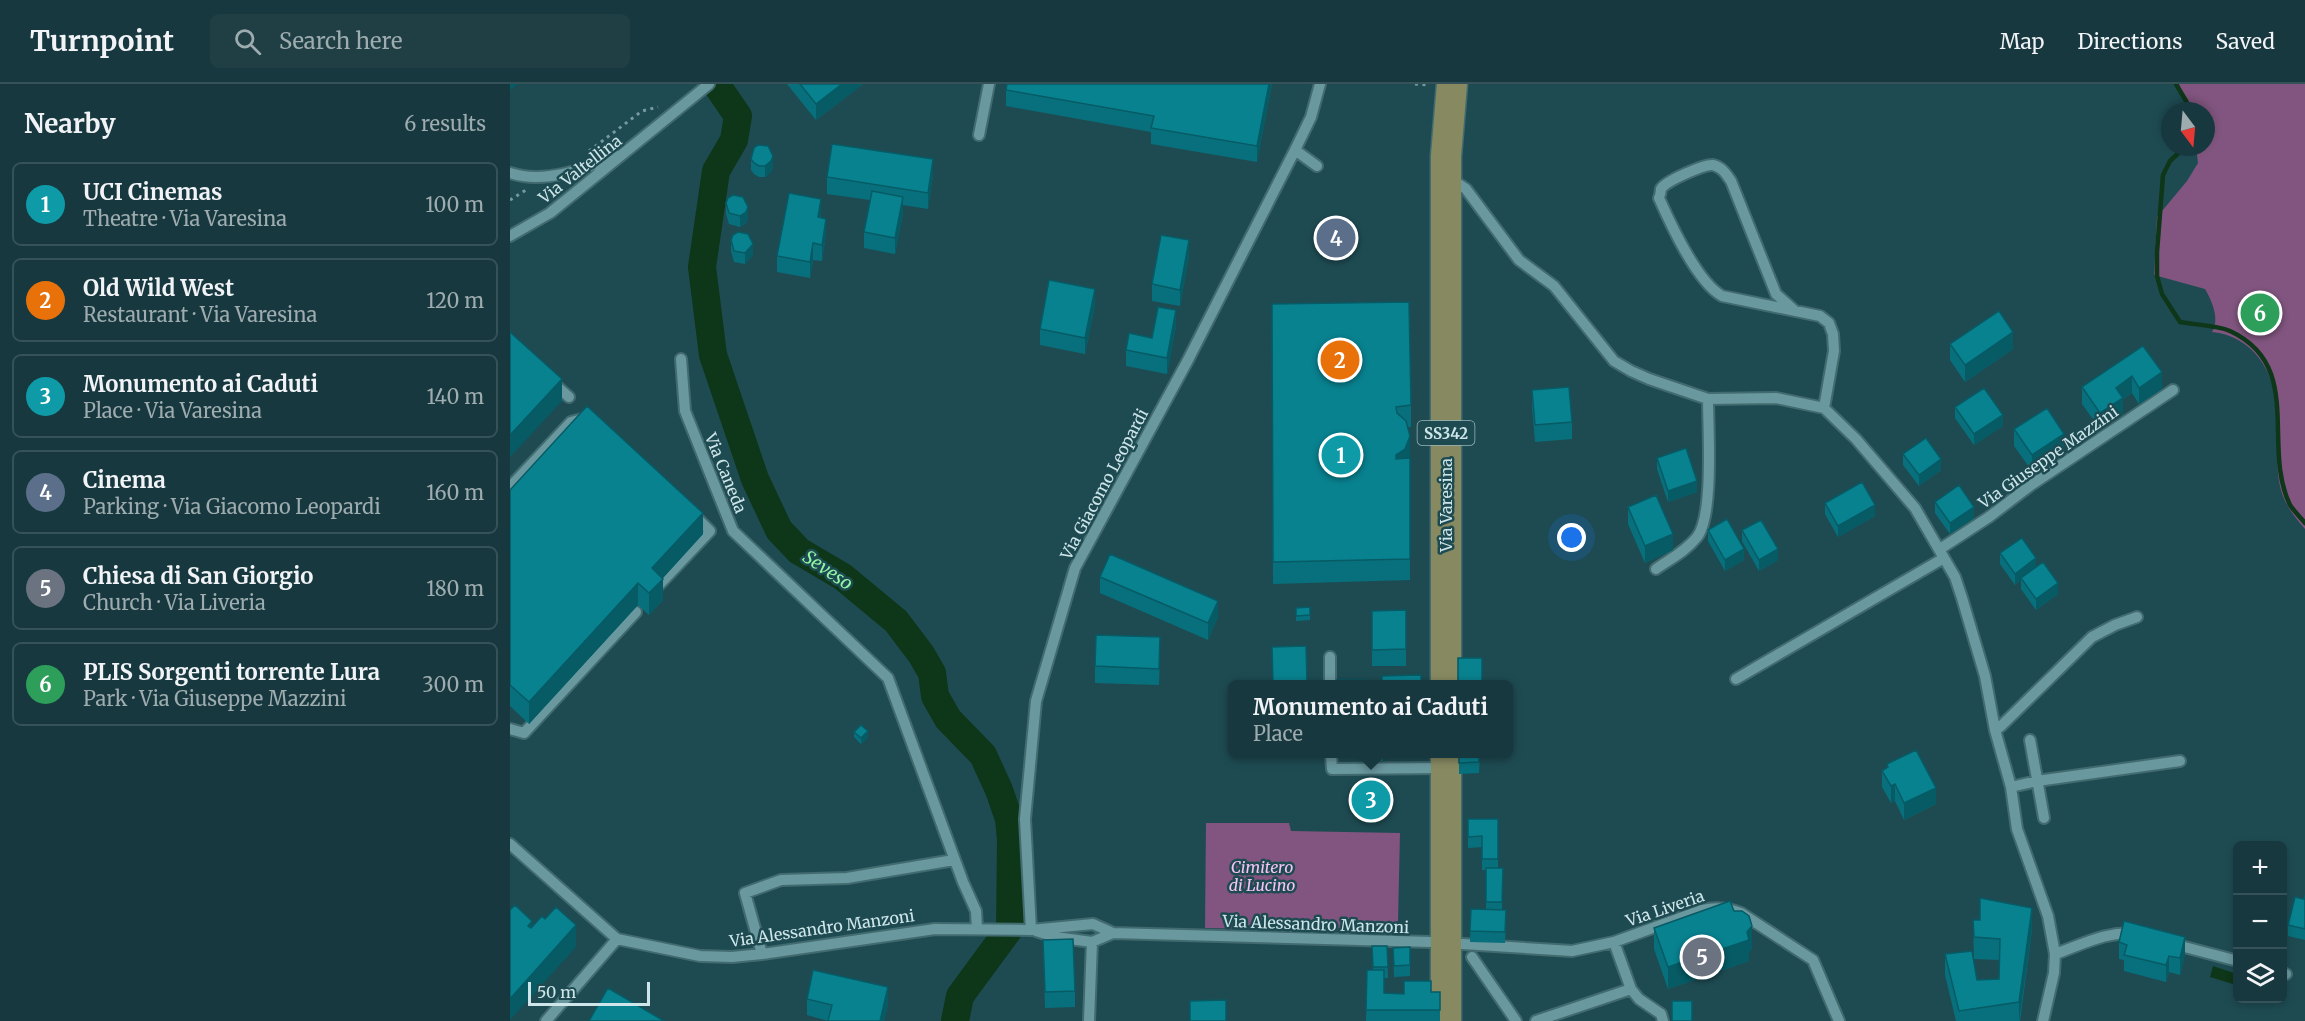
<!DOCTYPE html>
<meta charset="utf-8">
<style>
:root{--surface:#16383e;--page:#1f3f45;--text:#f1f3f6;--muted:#9eacb0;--line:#355258;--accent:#95b2f1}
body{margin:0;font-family:Merriweather,serif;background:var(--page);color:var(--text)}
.controls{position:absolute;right:18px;bottom:18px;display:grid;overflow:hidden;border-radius:9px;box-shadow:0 3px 9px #0003}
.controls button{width:54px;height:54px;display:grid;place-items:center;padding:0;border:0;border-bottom:2px solid var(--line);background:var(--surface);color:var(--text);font:30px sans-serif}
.compass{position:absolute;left:1651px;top:18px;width:54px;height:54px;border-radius:50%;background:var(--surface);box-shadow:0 3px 9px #0003;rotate:164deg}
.scale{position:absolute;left:18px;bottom:15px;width:122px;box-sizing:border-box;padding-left:6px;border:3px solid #cee6e9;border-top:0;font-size:16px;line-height:21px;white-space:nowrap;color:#cee6e9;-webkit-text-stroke:4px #1e4b52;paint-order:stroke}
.you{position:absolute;left:1062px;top:454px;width:21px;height:21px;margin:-15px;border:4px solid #fff;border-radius:50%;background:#1a73e8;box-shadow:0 0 0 9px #1a73e833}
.badge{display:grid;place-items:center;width:39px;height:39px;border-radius:50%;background:var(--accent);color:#fff;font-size:20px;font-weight:700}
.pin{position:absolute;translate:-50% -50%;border:3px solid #fff;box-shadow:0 2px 6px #0006}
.popup{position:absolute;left:718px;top:596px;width:285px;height:78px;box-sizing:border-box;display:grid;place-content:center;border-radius:9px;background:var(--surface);filter:drop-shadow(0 2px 4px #0005);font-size:20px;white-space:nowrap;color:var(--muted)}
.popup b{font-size:22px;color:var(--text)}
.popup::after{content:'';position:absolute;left:50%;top:100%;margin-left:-12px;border:12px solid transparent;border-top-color:var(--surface)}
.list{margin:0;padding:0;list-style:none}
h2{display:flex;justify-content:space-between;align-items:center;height:78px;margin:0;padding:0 24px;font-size:26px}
h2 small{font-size:20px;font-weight:400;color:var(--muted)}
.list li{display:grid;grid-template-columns:39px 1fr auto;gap:18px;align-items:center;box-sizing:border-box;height:84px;margin:0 12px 12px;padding:0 12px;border:2px solid var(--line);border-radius:9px}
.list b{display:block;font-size:22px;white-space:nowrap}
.list p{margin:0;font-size:20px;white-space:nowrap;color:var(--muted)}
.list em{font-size:20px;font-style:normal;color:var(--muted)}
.icon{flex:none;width:33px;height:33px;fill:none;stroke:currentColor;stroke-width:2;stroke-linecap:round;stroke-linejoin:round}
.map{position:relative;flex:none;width:1795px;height:937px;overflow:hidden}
header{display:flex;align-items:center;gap:36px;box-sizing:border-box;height:84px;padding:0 30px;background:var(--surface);border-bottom:2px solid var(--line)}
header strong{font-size:28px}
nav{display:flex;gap:33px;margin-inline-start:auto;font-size:21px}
.search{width:420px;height:54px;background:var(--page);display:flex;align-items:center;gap:15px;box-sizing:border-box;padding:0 21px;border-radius:9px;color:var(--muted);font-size:22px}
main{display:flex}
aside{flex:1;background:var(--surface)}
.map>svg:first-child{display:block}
.green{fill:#81557f}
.water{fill:#0e3618}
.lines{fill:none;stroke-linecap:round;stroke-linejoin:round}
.stream{stroke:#0e3618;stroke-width:4.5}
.river{stroke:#0e3618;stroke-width:28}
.minor-casing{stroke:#426b70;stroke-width:14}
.major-casing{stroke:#426b70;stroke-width:33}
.path{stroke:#77999e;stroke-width:3;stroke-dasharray:3 4.5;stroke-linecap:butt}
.minor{stroke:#6a989f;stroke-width:10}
.major{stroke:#878a61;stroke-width:30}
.wall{fill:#08707c}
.shaded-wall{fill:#065b65}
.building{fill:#098290;stroke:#065b65;stroke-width:1.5}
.labels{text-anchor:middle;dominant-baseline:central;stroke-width:5;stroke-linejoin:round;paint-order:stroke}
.shield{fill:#1e4b52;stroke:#99b8bc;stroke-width:1.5}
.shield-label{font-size:15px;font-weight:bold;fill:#cee6e9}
.street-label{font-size:16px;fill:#cee6e9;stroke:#1e4b52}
.park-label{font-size:16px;font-style:italic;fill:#f8c3f5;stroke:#1e4b52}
.water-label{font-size:18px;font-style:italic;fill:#93f7a4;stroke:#1e4b52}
</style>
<header>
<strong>Turnpoint</strong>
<div class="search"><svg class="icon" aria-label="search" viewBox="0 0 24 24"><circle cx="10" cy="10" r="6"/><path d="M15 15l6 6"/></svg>Search here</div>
<nav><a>Map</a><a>Directions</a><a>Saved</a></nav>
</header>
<main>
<aside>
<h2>Nearby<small>6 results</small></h2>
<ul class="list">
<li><span class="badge" style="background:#0f9aa8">1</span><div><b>UCI Cinemas</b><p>Theatre · Via Varesina</p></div><em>100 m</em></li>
<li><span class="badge" style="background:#e8710a">2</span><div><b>Old Wild West</b><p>Restaurant · Via Varesina</p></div><em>120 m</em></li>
<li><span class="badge" style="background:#0f9aa8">3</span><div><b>Monumento ai Caduti</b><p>Place · Via Varesina</p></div><em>140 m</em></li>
<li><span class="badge" style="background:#5c6f8a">4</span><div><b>Cinema</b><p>Parking · Via Giacomo Leopardi</p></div><em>160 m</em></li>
<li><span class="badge" style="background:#6b7280">5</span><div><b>Chiesa di San Giorgio</b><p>Church · Via Liveria</p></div><em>180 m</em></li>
<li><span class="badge" style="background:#2e9e5b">6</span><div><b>PLIS Sorgenti torrente Lura</b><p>Park · Via Giuseppe Mazzini</p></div><em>300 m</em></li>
</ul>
</aside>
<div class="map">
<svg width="1795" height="937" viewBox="0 0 1795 937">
<rect width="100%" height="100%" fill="#1e4b52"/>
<path class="green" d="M1669,0H1795V445C1782,430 1772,417 1769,397C1765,373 1770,349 1767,324C1764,286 1742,252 1702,248C1710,235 1702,217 1695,205L1644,191L1647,133L1677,97L1688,79L1686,63H1696V27H1677Z
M696,739H779L781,747L890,749L888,837L871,847L695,844Z"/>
<path class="water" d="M1703,882L1727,890L1726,901L1700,893Z"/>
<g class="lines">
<path class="stream" d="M1666,0L1682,27
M1675,63L1660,77L1653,91L1647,168V192L1652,210L1670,238C1686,241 1706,241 1720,247C1795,282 1751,362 1780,421C1784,427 1790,433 1795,439"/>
<path class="river" d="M206,0L228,32L224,56L206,87L192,183L203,271L245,395L269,446L289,467L333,493L386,537L411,570L422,589L425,612L438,635L473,671L489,706L499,735L501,756L500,844L450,912L445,937"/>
<defs>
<path id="minor" d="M469,51L479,0
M785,66L807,82
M0,89C33,100 76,86 105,71
M937,98L947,99L956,105L1009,176L1044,202L1104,277L1121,287L1139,295L1198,315L1266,314L1314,324L1346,355L1405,424L1445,493L1452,514L1475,592L1485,646L1501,703L1507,745L1538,832L1545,870L1544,889L1533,937
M0,152L40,129L199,0
M1285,227L1266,210L1221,97C1216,90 1212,83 1203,81C1195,80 1155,97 1151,105C1151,105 1150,114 1149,114C1161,141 1187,198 1212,212L1310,232L1319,239L1323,250L1324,267L1314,324
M171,275L175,327L223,447L378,594L453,798L466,827L467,845
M43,299L59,313
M0,403L61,338L76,334
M1430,465L1479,433L1521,401L1663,306
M1146,485C1160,475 1176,467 1187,453C1204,432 1198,344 1198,315
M148,502L200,447L184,431
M820,573V600
M1226,595L1434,474
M0,645L14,649L126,528
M1485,646L1491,642L1582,553L1605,541L1627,533
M1520,656L1534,734
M821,670L822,685L933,684
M1501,703L1527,697L1670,677
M0,760L107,855L190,872L222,873L252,870L425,845L521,846L583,840L603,849L921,858L1062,867L1104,858L1192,826C1207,823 1217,824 1231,829L1303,876L1329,937
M521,846L515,735L526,617L565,484L678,276L785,66L801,33L810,0
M526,847L545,853L582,858L603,849
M1104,858L1121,905L1129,915L1151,930L1153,937
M1663,860L1728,877
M252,870L235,809L271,796L337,794L444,776
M1545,870C1569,862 1598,846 1625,850
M962,873L1006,937
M1772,889L1776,890
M36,937L107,855
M579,937L582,858
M1026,937L1121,905"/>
<path id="major" d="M936,600V72L942,0
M936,670V937"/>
</defs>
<use href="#minor" class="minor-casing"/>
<use href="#major" class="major-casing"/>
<path class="path" d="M905,0L919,1
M79,67L132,27L148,23
M0,116L16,106"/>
<use href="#minor" class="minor"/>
<use href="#major" class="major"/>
</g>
<path class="wall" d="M277,0H353L306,36Z
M762,0L747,78L641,60V48L496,22V6Z
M241,75L263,83L261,88L255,93H249L244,90L241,86Z
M423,91L418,125L393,121V129L385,170L354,164V148L360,116L317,110V93Z
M216,119L238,134L236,139L230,143L219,140L216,130Z
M311,131V134L316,151L312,177L303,176L300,194L267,188V172Z
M221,156L243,171L235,180L224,178L221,167Z
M679,172L670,222L642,217V200Z
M762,220L901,321V343H898L900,374V496L763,500Z
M585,222L575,270L530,261V245Z
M666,242L657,290L616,282V266Z
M1440,260L1503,265L1455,298L1440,276Z
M1633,262L1652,305L1629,320L1622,309L1613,315V330L1590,345L1572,320V303Z
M1022,306L1062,338V355L1025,358L1022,323Z
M1445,323L1493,342L1464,361L1445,334Z
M1504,345L1554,367L1522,387L1504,362Z
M1393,370L1431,386L1409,402L1393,381Z
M1147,374L1187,408L1158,418L1147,385Z
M0,406L193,450L153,494V516L139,531L128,521L19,640L0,622Z
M1425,418L1464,434L1440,450L1425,429Z
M1315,419L1365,432L1328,453L1315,430Z
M1118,423L1163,466L1135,479L1118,440Z
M1198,446L1234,476L1215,487L1198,457Z
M1232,446L1268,476L1249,487L1232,457Z
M1490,469L1526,483L1548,510L1526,526L1511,505V496L1505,501L1490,480Z
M590,493L708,533L698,556L590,509Z
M800,523V536L786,537V524Z
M862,527L896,565V582H862Z
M796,562L797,600H762V563Z
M650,570L649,601L585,599V582Z
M344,648L358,653L351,660L344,653Z
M866,669H873V677H867Z
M949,669H970L969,689L949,690Z
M1377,680L1426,720L1394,736L1385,717L1381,719L1372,703V687L1377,684Z
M958,735H988V784H993L992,826L996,837L995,859L960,858L961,825H976V786H972V763L958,764Z
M1795,811V856L1778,852V841L1794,815Z
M1470,814L1522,846L1510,937H1446L1435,891V870L1467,896L1489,895L1490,876L1464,875L1463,836H1470Z
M1224,827L1242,864L1239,868V877L1158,905L1144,865V844Z
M533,856L565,907V923L535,924Z
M1609,858L1675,870L1670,891L1659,888L1656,898L1614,887V876L1609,875Z
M862,862H877L878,894H874V909L894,910L930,908V937H856L857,886H863Z
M900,863V892L884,893L883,864Z
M297,915L378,920L374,937H318L297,931Z"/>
<path class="shaded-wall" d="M0,0H8L0,6Z
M332,0H353L306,36V20Z
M759,0H762L747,78V62Z
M263,72V83L261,88L255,93V82Z
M423,75V91L418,125V109Z
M393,113V129L385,170V154Z
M311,115V131L308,149V133Z
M238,123V134L236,139L230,143V132Z
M316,135V151L312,177V161Z
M679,156V172L670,222V206Z
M303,159V176L300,194V178Z
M243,160V171L235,180V169Z
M585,205V222L575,270V254Z
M666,226V242L657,290V274Z
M1503,248V265L1455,298V281Z
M1652,288V305L1629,320V304Z
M1622,292V309L1613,315V330L1590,345V329L1606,304Z
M52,295V317L0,373V351Z
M1493,331V342L1464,361V350Z
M1554,350V367L1522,387V371Z
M900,352V373L895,386L886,392V371Z
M1431,375V386L1409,402V391Z
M1187,397V408L1158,418V407Z
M1365,421V432L1328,453V442Z
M1464,423V434L1440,450V439Z
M193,429V450L142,506V484Z
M1163,450V466L1135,479V462Z
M1234,465V476L1215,487V476Z
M1268,465V476L1249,487V476Z
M1526,474V485L1511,494V496L1505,501V490Z
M153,495V516L139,531V509Z
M128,499V521L19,640V618Z
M1548,499V510L1526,526V515Z
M708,517V533L698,556V539Z
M358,647V653L351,660V654Z
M1385,700V717L1381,719V702Z
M1426,704V720L1394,736V719Z
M1522,824V846L1509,937V918Z
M22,837V858L18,842Z
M66,841V863L0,936V915Z
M1242,842V864L1239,868V877L1158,905V883L1237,848Z
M1675,853V870L1670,891V874Z
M1659,872V888L1656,898V881Z
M378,903V920L374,937H370Z"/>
<path class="building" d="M290,0H332L306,20Z
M497,0H759L747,62L641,44L644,32L496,6Z
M322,60L423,75L418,109L317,93Z
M248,61L258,62L263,72L261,77L255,82H249L244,79L241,75L244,64Z
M362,107L393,113L385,154L354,148Z
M279,109L311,115L308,133L316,135L312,161L303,159L300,178L267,172Z
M223,111L233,113L238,123L236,128L230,132L219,129L216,119L218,114Z
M228,148L238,150L243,160L235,169L224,167L221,156L223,151Z
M651,151L679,156L670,206L642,200Z
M539,196L585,205L575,254L530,245Z
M899,218L901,321L886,323L887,329L896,337L900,352L895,365L886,371V375L900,374V475L763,478L762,220Z
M648,223L666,226L657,274L616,266L619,249L642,254Z
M1489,227L1503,248L1455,281L1440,260Z
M0,248L52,295L0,351Z
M1633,262L1652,288L1629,304L1622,292L1606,304L1613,314L1590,329L1572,303Z
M1059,303L1062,338L1025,341L1022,306Z
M1474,304L1493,331L1464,350L1445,323Z
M77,322L193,429L142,484L153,495L139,509L128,499L19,618L0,601V406Z
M1537,324L1554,350L1522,371L1504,345Z
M1416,354L1431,375L1409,391L1393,370Z
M1176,364L1187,397L1158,407L1147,374Z
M1352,398L1365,421L1328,442L1315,419Z
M1449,401L1464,423L1440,439L1425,418Z
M1146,411L1163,450L1135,462L1118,423Z
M1217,435L1234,465L1215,476L1198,446Z
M1251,436L1268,465L1249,476L1232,446Z
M1512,454L1526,474L1505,490L1490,469Z
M600,470L708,517L698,539L590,493Z
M1533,478L1548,499L1526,515L1511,494Z
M800,523V531L786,532V524Z
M896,526V565L862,566V527Z
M586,551L650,553L649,585L585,582Z
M796,562L797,597L763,598L762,563Z
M948,574H972V600H948Z
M911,591V600H872V592Z
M827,596H855V600H827Z
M351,641L358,647L351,654L344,648Z
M1406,666L1426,704L1394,719L1385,700L1381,702L1372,687L1378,683L1377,680Z
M949,669H969V678L949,679Z
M958,735H988V775H972V752L958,753Z
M976,784H993L992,818H976Z
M1795,811V845L1778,841L1785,813L1794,815Z
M1470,814L1522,824L1509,918L1449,927L1435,870L1462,867L1467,896L1489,895L1490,855L1464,853L1463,836H1470Z
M1220,817L1224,827H1232L1239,832L1242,842L1237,848L1239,856L1158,883L1144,844Z
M5,821L22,837L18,842L21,844L32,832L35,835L46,823L66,841L0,915V826Z
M961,825L996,826L995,848L960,847Z
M1614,837L1675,853L1670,874L1659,872L1656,881L1614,871L1617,861L1609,858Z
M563,855L565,907L535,908L533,856Z
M862,862H877L878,883H863Z
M900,863V881L884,882L883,864Z
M303,886L378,903L370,937H318L322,921L297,915Z
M857,886H874V909L894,910V897H921V908H930V926H856Z
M98,904L154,937H79Z
M716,916V937H680V917Z
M1162,917H1182V937H1162Z"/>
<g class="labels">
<rect class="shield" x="907.5" y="337" width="57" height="24" rx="4.5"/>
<g class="shield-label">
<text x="936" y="349">SS342</text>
</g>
<g class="street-label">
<text transform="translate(70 85) rotate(-38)">Via Valtellina</text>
<text transform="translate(1538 373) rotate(-35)">Via Giuseppe Mazzini</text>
<text transform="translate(216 389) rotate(68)">Via Caneda</text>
<text transform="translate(594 400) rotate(-62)">Via Giacomo Leopardi</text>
<text transform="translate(936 421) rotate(-90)">Via Varesina</text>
<text transform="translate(1155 824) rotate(-19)">Via Liveria</text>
<text transform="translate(806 840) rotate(2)">Via Alessandro Manzoni</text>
<text transform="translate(312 844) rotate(-8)">Via Alessandro Manzoni</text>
</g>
<g class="park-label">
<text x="752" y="783">Cimitero<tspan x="752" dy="18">di Lucino</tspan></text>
</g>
<g class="water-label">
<text transform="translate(318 486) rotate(34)">Seveso</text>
</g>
</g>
</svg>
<div class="controls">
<button>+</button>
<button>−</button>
<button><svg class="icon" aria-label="layers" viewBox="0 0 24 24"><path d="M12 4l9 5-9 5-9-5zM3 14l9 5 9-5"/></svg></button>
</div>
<svg class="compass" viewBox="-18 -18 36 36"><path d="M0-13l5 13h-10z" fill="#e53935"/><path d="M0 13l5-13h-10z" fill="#9eacb0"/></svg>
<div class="scale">50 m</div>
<div class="you"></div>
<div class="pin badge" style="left:831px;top:371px;background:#0f9aa8">1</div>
<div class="pin badge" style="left:830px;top:276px;background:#e8710a">2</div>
<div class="pin badge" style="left:861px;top:716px;background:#0f9aa8">3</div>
<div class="popup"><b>Monumento ai Caduti</b>Place</div>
<div class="pin badge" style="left:826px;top:154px;background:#5c6f8a">4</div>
<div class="pin badge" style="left:1192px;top:873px;background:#6b7280">5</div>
<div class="pin badge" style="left:1750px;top:229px;background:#2e9e5b">6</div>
</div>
</main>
